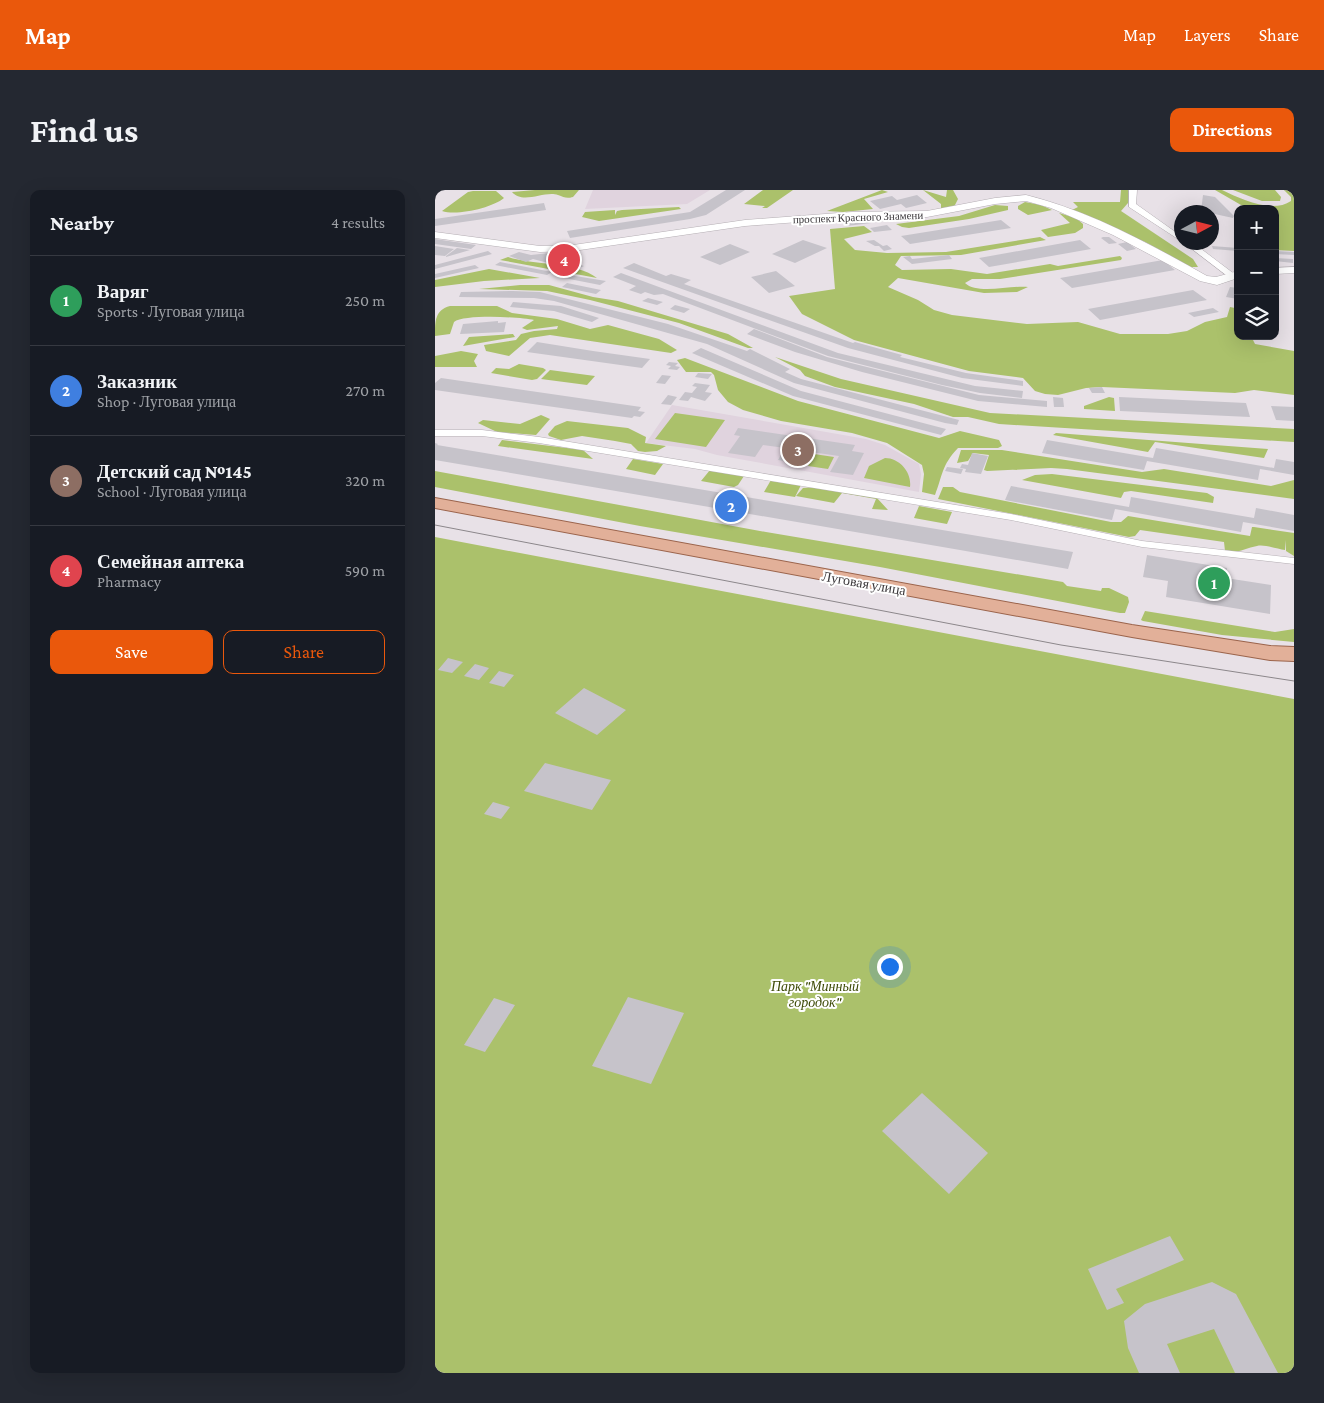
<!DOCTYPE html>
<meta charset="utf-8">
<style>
:root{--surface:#171b24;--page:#242831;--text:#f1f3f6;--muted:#9ea1a6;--line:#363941;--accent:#ea580c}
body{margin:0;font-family:"Crimson Pro",serif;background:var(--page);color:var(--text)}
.controls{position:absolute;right:15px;top:15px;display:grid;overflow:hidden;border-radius:10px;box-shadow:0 5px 20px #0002}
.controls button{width:45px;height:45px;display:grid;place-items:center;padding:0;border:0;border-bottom:1px solid var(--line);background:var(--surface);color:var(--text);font:25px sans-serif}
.compass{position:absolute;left:739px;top:15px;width:45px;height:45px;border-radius:50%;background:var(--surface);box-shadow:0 5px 20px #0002;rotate:83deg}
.you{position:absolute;left:454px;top:776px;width:18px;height:18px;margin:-12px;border:4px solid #fff;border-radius:50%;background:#1a73e8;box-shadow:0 0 0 8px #1a73e833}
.badge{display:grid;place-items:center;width:32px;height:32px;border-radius:50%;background:var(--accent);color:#fff;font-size:16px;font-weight:700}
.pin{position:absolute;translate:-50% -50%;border:2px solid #fff;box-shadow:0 1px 5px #0006}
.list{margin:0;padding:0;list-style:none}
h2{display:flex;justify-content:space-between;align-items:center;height:65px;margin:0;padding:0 20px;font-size:21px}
h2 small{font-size:16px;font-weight:400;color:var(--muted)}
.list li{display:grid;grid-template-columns:32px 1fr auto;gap:15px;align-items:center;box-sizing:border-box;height:90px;padding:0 20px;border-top:1px solid var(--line)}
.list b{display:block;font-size:19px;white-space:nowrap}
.list p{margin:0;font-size:16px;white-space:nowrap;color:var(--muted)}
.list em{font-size:16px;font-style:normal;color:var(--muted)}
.actions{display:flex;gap:10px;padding:15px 20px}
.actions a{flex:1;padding:11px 0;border:1px solid var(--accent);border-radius:10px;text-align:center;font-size:18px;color:var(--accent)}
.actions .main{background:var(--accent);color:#fff}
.icon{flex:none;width:28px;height:28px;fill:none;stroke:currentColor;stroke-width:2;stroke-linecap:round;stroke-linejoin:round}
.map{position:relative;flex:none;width:859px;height:1183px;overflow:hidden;border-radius:10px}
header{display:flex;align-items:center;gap:30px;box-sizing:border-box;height:70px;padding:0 25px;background:var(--accent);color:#fff}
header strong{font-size:24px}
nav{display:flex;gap:28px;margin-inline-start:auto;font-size:18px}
.intro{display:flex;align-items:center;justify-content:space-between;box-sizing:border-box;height:120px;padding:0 30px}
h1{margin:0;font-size:35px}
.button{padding:12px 22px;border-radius:10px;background:var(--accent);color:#fff;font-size:18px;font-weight:700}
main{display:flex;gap:30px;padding:0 30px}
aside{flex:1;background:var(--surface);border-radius:10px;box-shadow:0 5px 20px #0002}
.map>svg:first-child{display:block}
.built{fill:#e0d3de}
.green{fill:#abc16b}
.building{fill:#c6c3ca}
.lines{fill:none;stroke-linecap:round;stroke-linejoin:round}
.street-casing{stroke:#b5afb4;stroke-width:1}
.secondary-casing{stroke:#b5afb4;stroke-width:1}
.primary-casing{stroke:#9b644c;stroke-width:2}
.street{fill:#fff;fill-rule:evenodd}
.secondary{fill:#fff;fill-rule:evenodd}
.primary{fill:#e2b099;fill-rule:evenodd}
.tram{stroke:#8c878b;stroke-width:1}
.labels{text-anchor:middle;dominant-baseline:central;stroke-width:4;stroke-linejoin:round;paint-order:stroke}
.far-street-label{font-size:11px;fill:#3c393c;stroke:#fff}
.street-label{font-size:14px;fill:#3c393c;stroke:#fff}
.park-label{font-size:14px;font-style:italic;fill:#3d4a06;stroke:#fff}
</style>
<header>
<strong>Map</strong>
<nav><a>Map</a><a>Layers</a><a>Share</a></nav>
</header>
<div class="intro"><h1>Find us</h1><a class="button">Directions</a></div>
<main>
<aside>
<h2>Nearby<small>4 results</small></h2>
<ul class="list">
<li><span class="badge" style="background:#2e9e5b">1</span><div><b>Варяг</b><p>Sports · Луговая улица</p></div><em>250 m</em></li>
<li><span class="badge" style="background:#3f7fe0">2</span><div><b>Заказник</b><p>Shop · Луговая улица</p></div><em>270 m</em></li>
<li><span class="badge" style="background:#8d6e63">3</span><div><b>Детский сад №145</b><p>School · Луговая улица</p></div><em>320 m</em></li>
<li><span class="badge" style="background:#e0444e">4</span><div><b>Семейная аптека</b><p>Pharmacy</p></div><em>590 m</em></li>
</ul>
<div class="actions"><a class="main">Save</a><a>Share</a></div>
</aside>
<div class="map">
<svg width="859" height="1183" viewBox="0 0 859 1183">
<rect width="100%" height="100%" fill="#e8e1e7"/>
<path class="built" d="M158,0H275L252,14L150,19Z
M237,215L431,249L450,255L484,274L486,284L484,302L282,265L260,259L211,253Z"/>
<path class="green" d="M100,0H144L138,7C131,9 129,7 123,5C110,0 88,15 77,2Z
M328,0H358L332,18H327L330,16L309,14Z
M447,0L453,2L429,9L438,19L408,22L392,21Z
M488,0L511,7L512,0H518L523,9L519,17L506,19V14Z
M686,0H693L695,3L693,13L686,21L758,69L763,77H756L710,52L637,20L643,17L638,12H685Z
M780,0H787C806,9 837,24 856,11V7L849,0H859V61L840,60V19H813Z
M798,0H840L846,7L845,11H827Z
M38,1H61L69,8C57,18 22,26 7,21L33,2Z
M590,12L606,15L617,20L593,25L583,19V16Z
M560,15L573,16V20L534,29L474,38L467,37L461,34L524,26Z
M244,17L246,19L164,31L147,27L150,22L180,20V25L182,21L187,20Z
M624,23L641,28L648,34V38L640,43L613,47L606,40L635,33Z
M429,36L437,42L409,49L420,60L452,63L511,62L605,47L611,50L526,65L466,66L460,75L467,80L516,79L552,84L615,74L623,76L685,66L687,68L686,70L565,89H537L530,93C542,105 577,95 593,97L582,102L549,103L463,88L453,97L483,110L499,120L517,125L592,134L643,132L685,144H733L752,141L770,132L792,127L795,117L800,118L803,123V146H816L820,154L859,161V205L819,200L800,203L667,197L651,198L623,205L610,204L600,201L588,188L534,181L419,150L367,124L354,106L400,99L395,39Z
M73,67C97,75 142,72 162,88L65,70Z
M54,79L105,88L49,91L0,97V90Z
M85,95H114L158,107L183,111L293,144L318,158H313L244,133L155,110L112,101L44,99Z
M15,116H62L77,123L122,129L155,139L173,135L224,149L242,160L236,163L115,145L95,148L74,166L51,161L49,155L81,150L86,144L99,141L122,139L123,136L92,140L87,138L99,130C86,127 29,124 19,132L15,144L0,146C0,131 0,120 15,116Z
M78,144L80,147L28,156L34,147Z
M26,161L43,164L39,171L42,177H0V166Z
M340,167L406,189L555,223L859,239V252L564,234L533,227H518L479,214L400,197L370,186L365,180Z
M250,168L363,211L504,248L525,241L564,250L567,256L563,258H523C506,276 508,285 500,305L487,302L489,284L487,275L452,253L417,243L346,231L308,220L293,212L283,200L279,185L276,182H251L242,170Z
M84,174L108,178L111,180L102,189L97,190L56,183L61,178L74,179Z
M115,180L160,186L152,195L106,189Z
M674,207L679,208L680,221L649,219V216Z
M240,223L290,230L271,257L220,249Z
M106,225L115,229L101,245L62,242L43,233L48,230L85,234Z
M132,231L193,238L211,247L210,253L231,256L222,261L210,262L203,261L196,254L180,251L147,246L126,250L114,246L113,244L120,236Z
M621,243L833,259L829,268L720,252L713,262L618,245Z
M67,250L148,260L158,269L63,256Z
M526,260H567L707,282L729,279L836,296L859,290V309L632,279L616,278L552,281L549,280L554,265L538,263L533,271L522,273Z
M379,264L399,267L393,279L373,276Z
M450,268C465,268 477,283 475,297L429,288L434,276Z
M198,269L228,274L220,285L191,279Z
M275,280L309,286L303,295L299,297L266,291Z
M0,281L331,342L628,392L632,396L666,401L667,398H674L693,407L694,412L690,423H685L445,377L205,336L0,297Z
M617,284L772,303L779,307L778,313L696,301L689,302L686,308L587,290L600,285Z
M336,290L366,295L360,307L329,302Z
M381,297L442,308L453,320L437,319L441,309L407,303L399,313L361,306L368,298Z
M508,297H518L525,302L676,332H686L693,326L815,346L817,337H819L859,343V366L851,361V350L850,360C842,359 829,354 822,356C811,358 802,364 790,361L789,352L705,340L700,346L694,347L503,309Z
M484,316L517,322L512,334L479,328Z
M0,347L859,509V1183H0Z
M710,421L840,442L859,439V452L787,445L708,431L706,430Z"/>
<path class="building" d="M291,0H310L271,25L255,29L135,48L132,41L255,22Z
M482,5L492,13L471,18L466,14L445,19L435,11L457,6L462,10Z
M768,5L780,7L799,26L798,28L766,21Z
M109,13L111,20L0,36V29Z
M427,28L436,33L412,36L407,30Z
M566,30L576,38L475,54L466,46Z
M452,35L457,40L439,42L435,38Z
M668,47H674L682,53L674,54L666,48Z
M0,49L41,55L36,59L0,54Z
M368,50L392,58L360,73L337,64Z
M439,50L448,56L452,55L457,59L449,61L444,56H440L431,51Z
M645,50L656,59L554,77L544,68Z
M692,52L701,59L692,61L683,54Z
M295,54L315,62L285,75L265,67Z
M0,56L19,59L10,66L0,65Z
M777,56L803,58V61L778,59Z
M22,58L35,60L11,67V66Z
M53,61L57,64L0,79V75Z
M840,61L859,62V65L840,64Z
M84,62L96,65L114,63L145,72L142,74L149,76L142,79L121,72L117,74L98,69L91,72L74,66Z
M514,65L517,69L477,74L468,67L475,66L477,69Z
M840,68L858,69V73L840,71Z
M728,70L740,80L637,98L625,88Z
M65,72L117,82L112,85L60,75Z
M199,73L231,86L236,84L256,90L249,94L418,153L420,152L467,165L465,167L531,183L588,191V196L527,188L413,158L188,78Z
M40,75L44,78L0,88V84Z
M341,81L360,96L334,103L316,87Z
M186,83L403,163L540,196L588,201L587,208L545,203L507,195L393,166L228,104L219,105L210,102L206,104L194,100L201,96L178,87Z
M128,84L171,91L165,95L124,87Z
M132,93L166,100L161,104L127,97Z
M795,97L803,98V109L791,107Z
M758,100L772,110L665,130L653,119Z
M78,101L105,102L233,134L312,161L315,159L355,179L350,182L366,189L524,230L522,235L510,233L359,193L272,154L119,111L99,108L24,107L26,102Z
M213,108L228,112L222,115L207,111Z
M78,112L126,116L164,128L157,132L119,121L75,117Z
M240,115L255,119L249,123L235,119Z
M778,118L784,122L759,127L753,123Z
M63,131V133L71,132L69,142L25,144L28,134Z
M319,139L392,167L544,205L612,211V217L543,211L427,182L360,162L312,144Z
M102,152L158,161L215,169L207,178L92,162Z
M266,158L366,201L511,239L506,245L358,206L257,163Z
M234,172L243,173L240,176L245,177L242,180L233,179L236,176L231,175Z
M263,183L277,184L273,189L260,187Z
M227,185L236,186L230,194L221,193Z
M6,188L206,217L203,221L210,222L205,227L199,226L197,228L0,200V193Z
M260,193L275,195L270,202L277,203L270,211L256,207L253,211L244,210L250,202L257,203L262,197L257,196Z
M667,197L670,203H657L654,198Z
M233,205L242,207L236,215L226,214Z
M618,207L628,208L629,217H619Z
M684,207L811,213L815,227L685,221Z
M836,216L859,217V231L841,230Z
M303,238L420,255L417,261L429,263L418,285L395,282L404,266L376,262L369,274L343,270L350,258L328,255L320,267L293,263L305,246L299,245Z
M612,250L718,268L721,258L839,278L841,269L859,272V285L825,279L823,290L712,271L709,280L607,263Z
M0,253L3,254L2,255L638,362L633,379L525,360L0,270Z
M537,263L553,266L546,284L530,282L531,279L525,278L527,274L533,275Z
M512,277L528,279L526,284L510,281Z
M576,296L694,317L696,307L819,328L821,318L859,325V341L808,332L806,342L680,319L677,330L570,310Z
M712,365L792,378L791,388L836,395L835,424L731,407L733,391L708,387Z
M13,468L28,472L17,483L3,480Z
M40,474L54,478L44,490L29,486Z
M64,481L79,485L69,497L54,493Z
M149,498L191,520L162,545L120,523Z
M110,573L176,590L157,620L89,601Z
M58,612L75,617L66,629L49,624Z
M193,807L249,823L216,894L157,876Z
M59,808L80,815L50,862L29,855Z
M487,903L553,963L514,1004L447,941Z
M735,1046L749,1070L681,1099L689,1113L672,1120L653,1079Z
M777,1092L801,1104L843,1183H800L779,1139L732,1154L745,1183H704L693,1158L689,1131L710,1114Z"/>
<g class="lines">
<defs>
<path id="street" d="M694,0H702L701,14L746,46V51L694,17Z
M748,52H757L802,86L795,88Z
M0,240H47L104,247L576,324L707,351L859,368V374L707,357L576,330L104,253L47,246H0Z"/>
<path id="secondary" d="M591,5C655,21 715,54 772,86L781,87L803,81V88L782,95L765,91L678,45L616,18L591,11L560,14L492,27L417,28L310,36L138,61L105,62L0,48V42L105,56L138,55L310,30L417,22L492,21L560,8Z
M859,77V83L840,84V78Z"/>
<path id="primary" d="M0,308L697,435L835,456L859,457V471L835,470L697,447L0,318Z"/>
</defs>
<use href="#street" class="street-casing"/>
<use href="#secondary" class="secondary-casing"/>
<use href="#primary" class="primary-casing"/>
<use href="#street" class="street"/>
<use href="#secondary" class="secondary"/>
<use href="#primary" class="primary"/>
<path class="tram" d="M0,335L626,455L859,491"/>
</g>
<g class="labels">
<g class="far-street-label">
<text transform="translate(423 27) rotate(-2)">проспект Красного Знамени</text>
</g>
<g class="street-label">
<text transform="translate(429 393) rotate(10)">Луговая улица</text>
</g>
<g class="park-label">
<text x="380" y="796">Парк "Минный<tspan x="380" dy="16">городок"</tspan></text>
</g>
</g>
</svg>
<div class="controls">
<button>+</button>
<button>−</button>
<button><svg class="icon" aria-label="layers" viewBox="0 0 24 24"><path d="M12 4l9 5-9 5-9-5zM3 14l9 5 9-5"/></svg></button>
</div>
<svg class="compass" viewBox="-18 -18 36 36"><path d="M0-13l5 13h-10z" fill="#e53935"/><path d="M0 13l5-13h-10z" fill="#9ea1a6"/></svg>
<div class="you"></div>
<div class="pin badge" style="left:779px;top:393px;background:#2e9e5b">1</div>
<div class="pin badge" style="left:296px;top:316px;background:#3f7fe0">2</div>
<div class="pin badge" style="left:363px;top:260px;background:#8d6e63">3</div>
<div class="pin badge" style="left:129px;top:70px;background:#e0444e">4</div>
</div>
</main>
